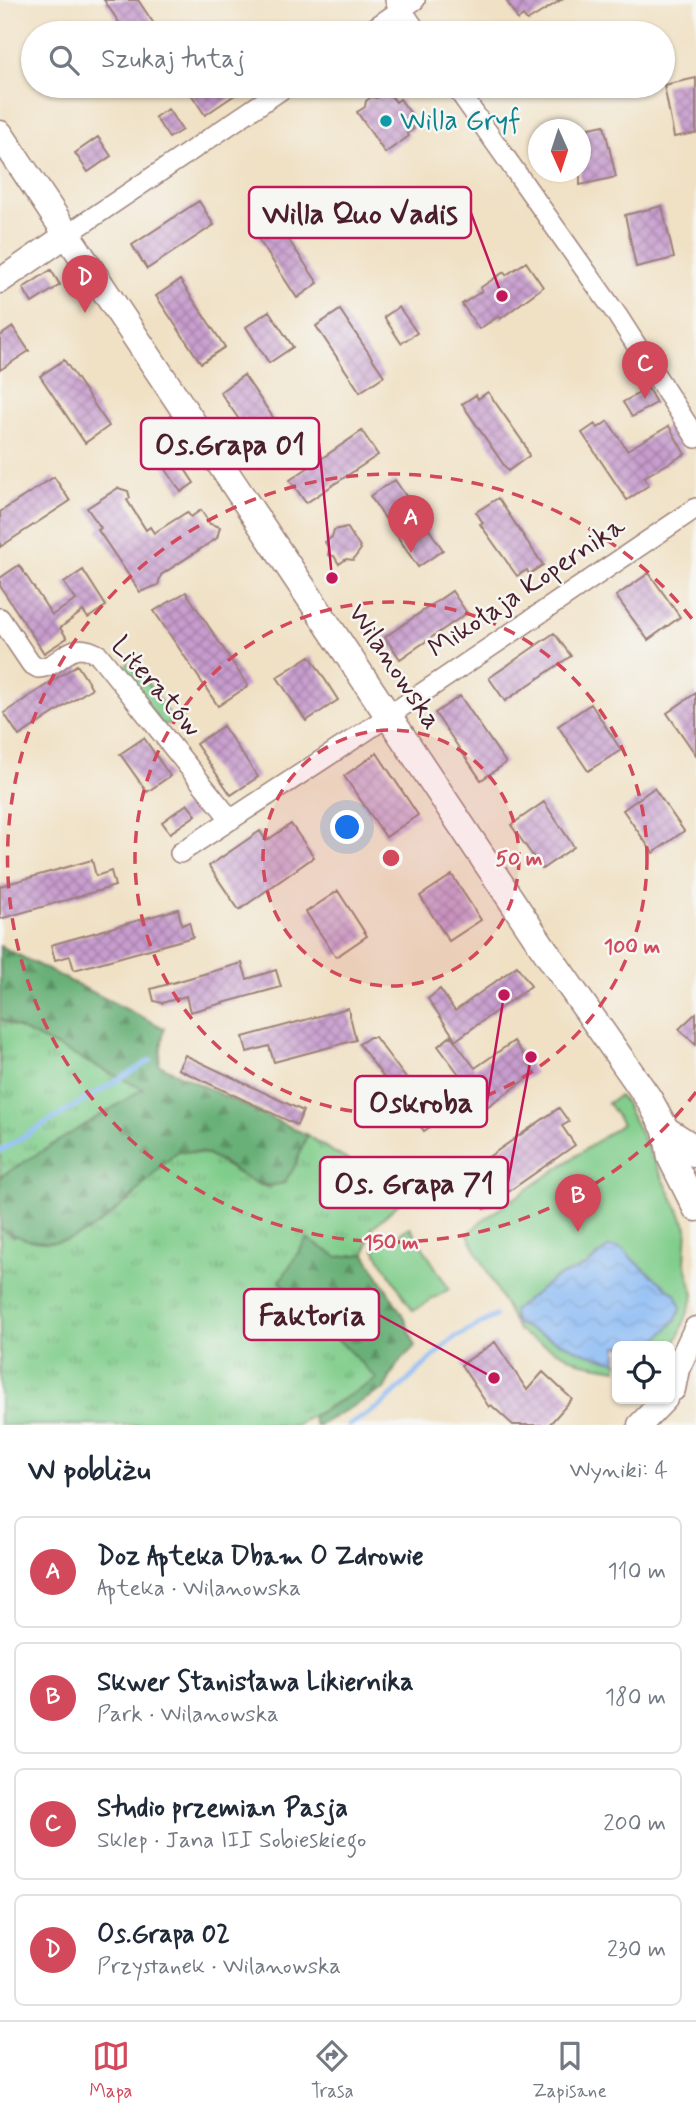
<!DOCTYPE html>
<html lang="pl">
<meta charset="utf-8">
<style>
:root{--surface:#fff;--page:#f6f6f7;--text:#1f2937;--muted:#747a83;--line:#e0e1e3;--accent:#d1495b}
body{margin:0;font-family:Mynerve,sans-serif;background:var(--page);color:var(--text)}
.controls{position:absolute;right:21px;bottom:21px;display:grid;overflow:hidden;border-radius:10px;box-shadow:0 2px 5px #0004}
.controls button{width:63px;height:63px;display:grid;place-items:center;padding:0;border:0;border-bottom:2px solid var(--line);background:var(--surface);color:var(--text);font:35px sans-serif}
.compass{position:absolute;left:528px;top:119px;width:63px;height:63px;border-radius:50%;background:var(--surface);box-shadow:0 2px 5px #0004;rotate:177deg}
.you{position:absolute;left:348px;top:828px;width:24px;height:24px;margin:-18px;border:5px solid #fff;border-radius:50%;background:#1a73e8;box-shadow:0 0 0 10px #1a73e833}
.badge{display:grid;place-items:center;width:46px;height:46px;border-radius:50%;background:var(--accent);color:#fff;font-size:23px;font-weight:700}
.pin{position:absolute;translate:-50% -58px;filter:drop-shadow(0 2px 4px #0008)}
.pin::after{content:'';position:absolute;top:37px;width:24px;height:21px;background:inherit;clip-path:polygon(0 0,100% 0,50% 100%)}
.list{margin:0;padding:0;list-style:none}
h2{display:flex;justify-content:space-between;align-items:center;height:91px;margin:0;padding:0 28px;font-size:30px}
h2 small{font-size:23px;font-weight:400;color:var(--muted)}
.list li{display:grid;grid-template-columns:46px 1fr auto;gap:21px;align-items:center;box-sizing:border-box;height:112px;margin:0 14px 14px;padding:0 14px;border:2px solid var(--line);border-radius:10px}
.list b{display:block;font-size:26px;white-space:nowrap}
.list p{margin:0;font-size:23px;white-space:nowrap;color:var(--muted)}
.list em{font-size:23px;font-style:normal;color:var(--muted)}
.icon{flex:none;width:38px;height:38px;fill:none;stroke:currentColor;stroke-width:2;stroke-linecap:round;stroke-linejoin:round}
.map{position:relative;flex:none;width:696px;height:1425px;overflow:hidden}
.search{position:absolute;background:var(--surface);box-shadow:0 2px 5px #0004;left:21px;right:21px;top:21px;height:77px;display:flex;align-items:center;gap:18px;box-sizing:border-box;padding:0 24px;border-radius:38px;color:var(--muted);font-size:26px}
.sheet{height:595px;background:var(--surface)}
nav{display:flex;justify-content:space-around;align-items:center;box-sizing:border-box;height:98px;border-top:2px solid var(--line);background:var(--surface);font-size:19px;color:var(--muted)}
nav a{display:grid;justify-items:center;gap:4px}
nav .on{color:var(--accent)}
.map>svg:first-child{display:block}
.grass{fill:url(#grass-tufts);stroke:#65765b;stroke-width:2}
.forest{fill:url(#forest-firs);stroke:#596851;stroke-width:2}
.park{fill:#80cd8b;stroke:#65765b;stroke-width:2}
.water{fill:url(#water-waves);stroke:#6a6c90;stroke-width:2}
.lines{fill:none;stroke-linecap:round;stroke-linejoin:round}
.stream{stroke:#89baf5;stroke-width:5}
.building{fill:url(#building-cross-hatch)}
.minor-casing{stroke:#9d8078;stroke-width:22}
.tertiary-casing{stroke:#9d8078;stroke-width:27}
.secondary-casing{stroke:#9d8078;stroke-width:29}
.minor{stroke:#fff;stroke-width:19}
.tertiary{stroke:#fff;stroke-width:24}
.secondary{stroke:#fff;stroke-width:26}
.ring{fill:none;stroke:#d1495b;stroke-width:3.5;stroke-dasharray:12 9}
.culture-dot{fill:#0f9aa8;stroke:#f6f6f2;stroke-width:2.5}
.labels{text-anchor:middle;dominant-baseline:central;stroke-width:5;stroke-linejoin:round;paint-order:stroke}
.culture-label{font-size:28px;fill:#0d838f;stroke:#f6f6f2;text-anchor:start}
.street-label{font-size:28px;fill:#4a1f2b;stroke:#f6f6f2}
.centre{fill:#d1495b;stroke:#f6f6f2;stroke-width:3.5}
.ring-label{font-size:21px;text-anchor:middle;font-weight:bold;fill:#d1495b;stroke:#f6f6f2;stroke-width:5;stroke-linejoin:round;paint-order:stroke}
.leader{fill:none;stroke:#c2185b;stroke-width:2.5}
.callout-dot{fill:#c2185b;stroke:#f6f6f2;stroke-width:2.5}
.callout{fill:#f6f6f2;stroke:#c2185b;stroke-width:2.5}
.callout-label{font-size:30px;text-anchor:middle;font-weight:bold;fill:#4a1f2b}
</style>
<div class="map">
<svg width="696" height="1425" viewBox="0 0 696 1425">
<defs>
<pattern id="grass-tufts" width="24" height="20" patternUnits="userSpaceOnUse" patternTransform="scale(1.75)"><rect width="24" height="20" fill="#80cd8b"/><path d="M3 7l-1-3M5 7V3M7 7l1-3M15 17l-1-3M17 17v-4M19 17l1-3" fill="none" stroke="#6ba672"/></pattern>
<pattern id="forest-firs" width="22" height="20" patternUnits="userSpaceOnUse" patternTransform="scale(1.75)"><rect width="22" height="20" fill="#68b077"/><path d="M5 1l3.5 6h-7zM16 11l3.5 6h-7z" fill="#588f62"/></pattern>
<pattern id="water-waves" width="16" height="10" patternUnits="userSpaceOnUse" patternTransform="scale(1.75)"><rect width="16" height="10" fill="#89baf5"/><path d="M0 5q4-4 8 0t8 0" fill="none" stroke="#789fd2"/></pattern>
<pattern id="building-cross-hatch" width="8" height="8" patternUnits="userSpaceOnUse" patternTransform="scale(1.75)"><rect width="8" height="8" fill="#c79dce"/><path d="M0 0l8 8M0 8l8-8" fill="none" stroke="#a47fa7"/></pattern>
</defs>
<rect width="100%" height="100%" fill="#f6f6f2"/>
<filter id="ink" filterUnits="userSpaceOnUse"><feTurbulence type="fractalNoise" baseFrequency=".0143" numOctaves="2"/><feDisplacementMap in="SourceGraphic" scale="14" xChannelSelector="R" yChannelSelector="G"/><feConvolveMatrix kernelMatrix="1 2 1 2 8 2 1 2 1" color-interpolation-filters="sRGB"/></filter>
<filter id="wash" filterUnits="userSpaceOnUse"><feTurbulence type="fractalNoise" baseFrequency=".00686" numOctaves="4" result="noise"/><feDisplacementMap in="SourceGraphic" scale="28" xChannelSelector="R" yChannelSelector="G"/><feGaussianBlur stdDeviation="1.57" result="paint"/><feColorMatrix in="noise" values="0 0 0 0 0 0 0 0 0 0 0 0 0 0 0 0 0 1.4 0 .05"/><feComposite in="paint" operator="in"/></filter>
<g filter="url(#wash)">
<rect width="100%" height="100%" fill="#f0e1c5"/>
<path class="grass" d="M134,662L172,719L181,714L183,715L179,721L163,725L122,672L128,663Z
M0,1019L144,1089L0,1177Z
M307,1135C338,1158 376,1171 404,1199L372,1228L365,1254L338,1257L378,1380L295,1425H0V1228L14,1237L128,1202L151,1175L178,1151L206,1154L254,1183L270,1188L294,1168Z"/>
<path class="forest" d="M0,946L164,1028L159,1065L307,1135L294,1168L284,1183C248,1194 236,1164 206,1154C198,1151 187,1152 178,1151C126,1196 79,1275 0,1228V1177L143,1089L0,1019Z
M307,1239L338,1257L365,1254L405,1319L415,1346L397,1365L384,1389L319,1425H315L312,1417L377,1379L280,1281Z"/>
<path class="park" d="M619,1096L624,1101L687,1227L685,1262L694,1295L679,1336L670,1349V1346H617V1369L582,1363L526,1336L518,1330L468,1235L479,1223L622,1124L608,1103Z
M410,1227L449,1289L413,1311L374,1249Z"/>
<path class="water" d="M609,1247C620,1247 624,1248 630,1257L676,1295L681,1308L676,1320L651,1346H617V1362L585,1353L515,1323L513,1311L555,1278L586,1266Z"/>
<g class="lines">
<path class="stream" d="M0,1151L151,1060
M349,1425L382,1405L451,1340L495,1316"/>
</g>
<g id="blocks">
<path class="building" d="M104,0H138L160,33H126Z
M506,0H561L527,21L523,16L518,20Z
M696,78V133L674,137L664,85Z
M196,86H248L205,115L189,91Z
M387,91L396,102L400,99L411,114L407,118L414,129L407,133L409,136L385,153L357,112L365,107L366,101L371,97L377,98Z
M168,109L182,130L169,138L155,117Z
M604,125L616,177L580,185V130Z
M98,137L111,156L88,172L75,153Z
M199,201L214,225L147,269L132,245Z
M662,206L674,258L636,267L625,215Z
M273,217L318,283L297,298L253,231Z
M526,262L543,287L500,319L499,316L479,329L462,304L482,291L480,288L504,272L506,275Z
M51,270L60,285L32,303L23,288Z
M180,280L225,347L201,363L156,296Z
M399,307L417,333L401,343L384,317Z
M340,310L384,376L360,392L316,326Z
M269,311L293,347L269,363L246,327Z
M13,327L29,351L0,370V336Z
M64,360L109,426L85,443L40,376Z
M244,375L290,442L266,458L220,392Z
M648,388L656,403L632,417L623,402Z
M488,392L525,445L529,456L508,471L462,404L476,395L478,399Z
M608,421L627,450L669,426L685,454L644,477L649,485L627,500L582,433L595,424L598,428Z
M362,431L378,455L306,503L290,480Z
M173,451L194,483L181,492L159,459Z
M54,477L70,501L0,547V512Z
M395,480L443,550L418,567L370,496Z
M118,488L128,491L130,498L127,500L146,530L150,527L154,533L187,512L191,517L201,510L210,524L220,527L217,538L161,575L158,585L140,592L98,530L101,528L87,508Z
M498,498L543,565L529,574L527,570L517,576L480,524L483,523L476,512Z
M347,527L361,549L353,560L346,559L339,564L334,556L328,555L329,549L325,542L332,537L334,530Z
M19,565L52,615L76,600L64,583L83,570L106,606L88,618L83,611L60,628L67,638L44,653L0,586V578Z
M649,573L680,617L648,640L616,596Z
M452,591L467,613L400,659L385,637Z
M186,592L248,686L218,706L154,611Z
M554,633L571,656L505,701L489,678Z
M310,656L338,700L306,721L277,677Z
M77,665L92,688L19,736L4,713Z
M696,693V755L667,713Z
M460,696L506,763L481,780L435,713Z
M591,704L621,750L588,771L558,726Z
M223,726L258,777L231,795L196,744Z
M144,738L170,776L147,792L120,754Z
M377,753L418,815L386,837L344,776Z
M654,788L684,831L653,853L623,810Z
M544,802L574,847L542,869L511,825Z
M187,804L196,815L170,833L162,822Z
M291,824L314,857L239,910L209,866L260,831L266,841Z
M92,860L96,876L111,871L115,886L0,919V886Z
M452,875L481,920L449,941L420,896Z
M338,891L367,936L336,957L306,912Z
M178,909L182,925L189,922L193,937L74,970L70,956L55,960L51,945Z
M242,963L247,979L276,970L281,987L190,1012L186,996L162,1003L154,1001L151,989Z
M517,966L531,986L456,1040L428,999L440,989L455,1011Z
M348,1008L356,1040L274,1062L269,1046L247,1052L243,1037Z
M696,1013V1045L679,1029Z
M451,1036L475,1068L514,1041L535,1073L481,1111L459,1079L461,1077L438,1046Z
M370,1037H375L438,1121L424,1131L359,1044Z
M185,1055L303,1111L297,1125L178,1069Z
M559,1108L569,1122L562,1126L575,1145L484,1209L461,1176Z
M495,1342L527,1390L543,1372L572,1399L549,1425H513L491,1405L489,1407L461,1365Z"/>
</g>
</g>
<g filter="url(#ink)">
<use href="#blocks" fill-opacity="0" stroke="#9d8078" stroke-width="2"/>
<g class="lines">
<defs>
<path id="minor" d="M395,0L418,33
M367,33L415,0
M455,86L617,315L696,438
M68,234L287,86
M0,618L31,664L38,668C65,666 67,637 99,655L231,820
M180,853L363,733L696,508"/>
<path id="tertiary" d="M0,281L68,234
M673,1389L677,1369L696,1329
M640,1425L665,1399"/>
<path id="secondary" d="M0,134L542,946L649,1099L666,1130L671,1158L696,1208
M666,1130L688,1144L696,1154"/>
</defs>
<use href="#minor" class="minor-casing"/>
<use href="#tertiary" class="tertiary-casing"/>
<use href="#secondary" class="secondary-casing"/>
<use href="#minor" class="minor"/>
<use href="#tertiary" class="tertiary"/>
<use href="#secondary" class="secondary"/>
</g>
</g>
<circle cx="391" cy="858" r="128" fill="#d1495b" fill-opacity=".12"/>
<g class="ring">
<circle cx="391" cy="858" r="128"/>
<circle cx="391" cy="858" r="256"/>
<path d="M696 1092A384 384 0 1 1 696 624"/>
</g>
<circle class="culture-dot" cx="386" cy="121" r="7"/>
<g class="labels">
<g class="culture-label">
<text x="400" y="121">Willa Gryf</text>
</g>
<g class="street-label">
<text transform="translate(527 588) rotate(-34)">Mikołaja Kopernika</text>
<text transform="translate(394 667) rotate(56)">Wilanowska</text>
<text transform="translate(156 687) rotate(49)">Literatów</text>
</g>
</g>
<circle cx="391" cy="858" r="10" class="centre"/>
<g class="ring-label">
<text x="519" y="865">50 m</text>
<text x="632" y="953">100 m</text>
<text x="391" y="1249">150 m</text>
</g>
<path class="leader" d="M502 296L471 213M332 578L319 443M504 995L487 1102M531 1057L508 1182M494 1378L379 1315"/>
<g class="callout-dot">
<circle cx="502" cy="296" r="7"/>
<circle cx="332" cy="578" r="7"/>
<circle cx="504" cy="995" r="7"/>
<circle cx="531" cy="1057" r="7"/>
<circle cx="494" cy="1378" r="7"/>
</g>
<g class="callout">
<rect x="249" y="187" width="222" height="51" rx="7"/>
<rect x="141" y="418" width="178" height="51" rx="7"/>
<rect x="355" y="1076" width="132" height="51" rx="7"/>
<rect x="320" y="1157" width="188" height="51" rx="7"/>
<rect x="244" y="1289" width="135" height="51" rx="7"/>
</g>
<g class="callout-label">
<text x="360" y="223">Willa Quo Vadis</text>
<text x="230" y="454">Os.Grapa 01</text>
<text x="421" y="1112">Oskroba</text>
<text x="414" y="1193">Os. Grapa 71</text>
<text x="312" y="1325">Faktoria</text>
</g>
</svg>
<div class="controls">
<button><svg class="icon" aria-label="locate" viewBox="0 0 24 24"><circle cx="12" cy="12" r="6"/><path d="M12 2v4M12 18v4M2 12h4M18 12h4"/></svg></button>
</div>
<svg class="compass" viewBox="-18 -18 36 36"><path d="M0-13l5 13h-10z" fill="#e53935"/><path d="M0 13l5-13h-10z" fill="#747a83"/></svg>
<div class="you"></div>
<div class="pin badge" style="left:411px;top:553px">A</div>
<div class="pin badge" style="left:578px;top:1232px">B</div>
<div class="pin badge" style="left:645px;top:399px">C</div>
<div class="pin badge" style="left:85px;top:313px">D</div>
<div class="search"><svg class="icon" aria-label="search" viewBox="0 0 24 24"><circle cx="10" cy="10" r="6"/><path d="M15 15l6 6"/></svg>Szukaj tutaj</div>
</div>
<section class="sheet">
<h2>W pobliżu<small>Wyniki: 4</small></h2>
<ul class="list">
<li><span class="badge">A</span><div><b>Doz Apteka Dbam O Zdrowie</b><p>Apteka · Wilanowska</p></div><em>110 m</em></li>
<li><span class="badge">B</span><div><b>Skwer Stanisława Likiernika</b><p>Park · Wilanowska</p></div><em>180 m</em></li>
<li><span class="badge">C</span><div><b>Studio przemian Pasja</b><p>Sklep · Jana III Sobieskiego</p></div><em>200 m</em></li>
<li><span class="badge">D</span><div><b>Os.Grapa 02</b><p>Przystanek · Wilanowska</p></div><em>230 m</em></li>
</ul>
</section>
<nav>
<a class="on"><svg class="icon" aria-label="map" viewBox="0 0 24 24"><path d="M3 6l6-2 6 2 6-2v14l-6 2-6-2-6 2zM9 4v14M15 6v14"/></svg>Mapa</a>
<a><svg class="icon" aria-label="directions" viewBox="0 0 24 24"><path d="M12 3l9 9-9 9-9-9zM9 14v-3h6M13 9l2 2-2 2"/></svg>Trasa</a>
<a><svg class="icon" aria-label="saved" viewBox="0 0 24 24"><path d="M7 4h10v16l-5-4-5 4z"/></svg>Zapisane</a>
</nav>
